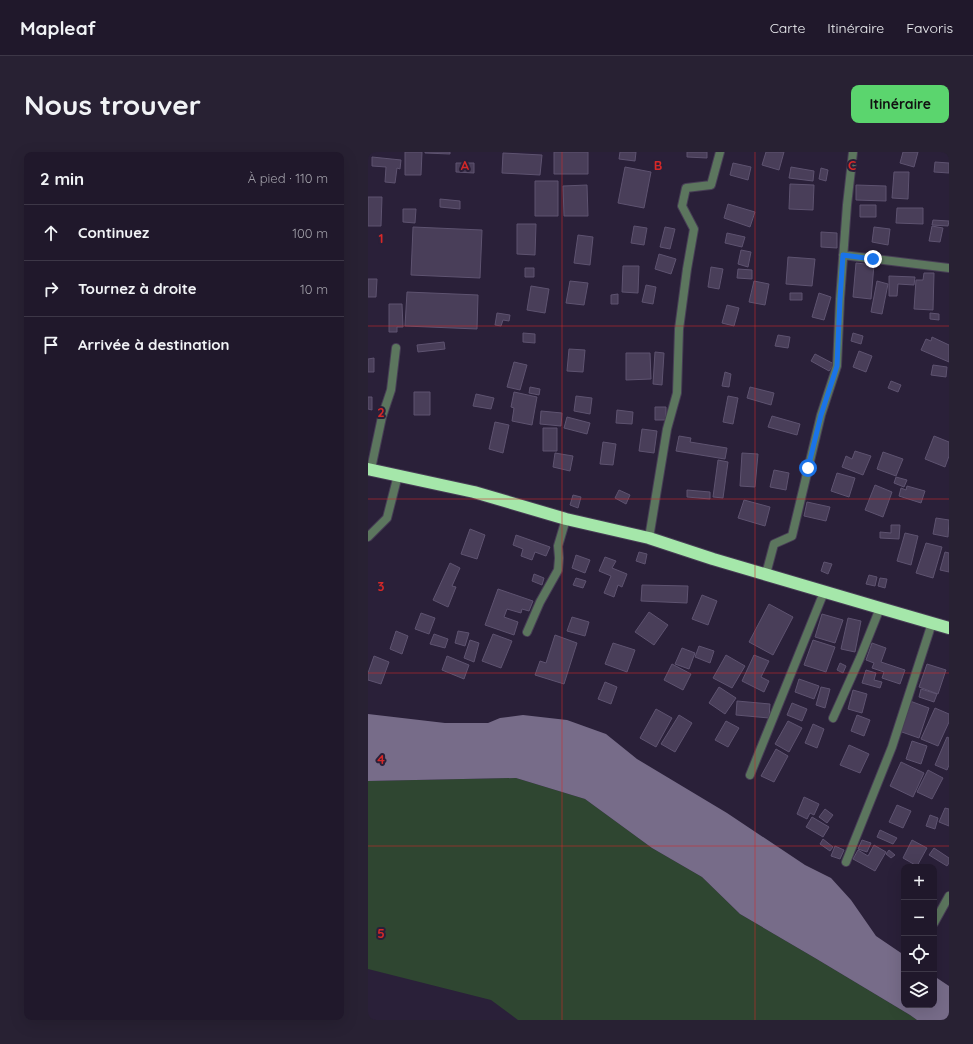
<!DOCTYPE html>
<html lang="fr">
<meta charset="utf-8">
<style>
:root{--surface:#20182b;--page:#282133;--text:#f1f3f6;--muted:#a2a0a9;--line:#3d3747;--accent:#5bd56e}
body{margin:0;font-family:Quicksand,sans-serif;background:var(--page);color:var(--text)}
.controls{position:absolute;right:12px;bottom:12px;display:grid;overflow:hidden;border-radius:8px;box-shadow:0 4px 16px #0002}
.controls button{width:36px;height:36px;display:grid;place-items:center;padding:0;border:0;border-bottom:1px solid var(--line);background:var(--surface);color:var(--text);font:20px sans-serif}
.stop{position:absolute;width:12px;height:12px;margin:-9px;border:3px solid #1a73e8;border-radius:50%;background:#fff}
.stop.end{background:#1a73e8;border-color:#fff;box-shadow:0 1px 4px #0008}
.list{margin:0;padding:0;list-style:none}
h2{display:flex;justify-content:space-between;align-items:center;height:52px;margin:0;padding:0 16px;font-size:17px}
h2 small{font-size:13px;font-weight:400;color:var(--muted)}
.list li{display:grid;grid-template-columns:26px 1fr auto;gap:12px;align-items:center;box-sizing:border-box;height:56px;padding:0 16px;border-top:1px solid var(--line)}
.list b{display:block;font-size:15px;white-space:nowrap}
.list em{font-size:13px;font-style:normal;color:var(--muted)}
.icon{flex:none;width:22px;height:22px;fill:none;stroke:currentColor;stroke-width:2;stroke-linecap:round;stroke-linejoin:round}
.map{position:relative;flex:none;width:581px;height:868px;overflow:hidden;border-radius:8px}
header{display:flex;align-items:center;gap:24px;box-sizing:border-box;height:56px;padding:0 20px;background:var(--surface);border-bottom:1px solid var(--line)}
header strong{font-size:19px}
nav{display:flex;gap:22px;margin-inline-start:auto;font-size:14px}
.intro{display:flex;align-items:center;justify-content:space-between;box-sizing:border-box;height:96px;padding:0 24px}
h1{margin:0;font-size:28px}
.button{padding:10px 18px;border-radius:8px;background:var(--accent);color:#111;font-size:14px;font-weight:700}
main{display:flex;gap:24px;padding:0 24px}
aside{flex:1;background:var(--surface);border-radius:8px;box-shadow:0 4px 16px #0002}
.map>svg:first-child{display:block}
.green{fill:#2f4631}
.water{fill:#776c89}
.building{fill:#493e59;stroke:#5e5370}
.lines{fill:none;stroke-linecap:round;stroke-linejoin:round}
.lane-casing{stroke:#473d55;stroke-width:10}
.street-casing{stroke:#473d55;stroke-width:10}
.highway-casing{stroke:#473d55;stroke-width:14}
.lane{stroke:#5c765e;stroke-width:8}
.street{stroke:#5c765e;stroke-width:8}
.highway{stroke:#a5e7aa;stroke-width:12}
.route{stroke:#1a73e8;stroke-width:5}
.grid{fill:none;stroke:#d62828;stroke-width:1;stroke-opacity:0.55}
.grid-label{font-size:13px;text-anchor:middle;font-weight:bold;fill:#d62828;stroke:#2a2039;stroke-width:4;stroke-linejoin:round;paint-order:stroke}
</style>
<header>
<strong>Mapleaf</strong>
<nav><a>Carte</a><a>Itinéraire</a><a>Favoris</a></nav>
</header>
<div class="intro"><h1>Nous trouver</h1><a class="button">Itinéraire</a></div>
<main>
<aside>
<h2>2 min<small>À pied · 110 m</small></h2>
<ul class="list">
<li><svg class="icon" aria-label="ahead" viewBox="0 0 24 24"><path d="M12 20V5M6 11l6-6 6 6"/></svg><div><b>Continuez</b></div><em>100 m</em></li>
<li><svg class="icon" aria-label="right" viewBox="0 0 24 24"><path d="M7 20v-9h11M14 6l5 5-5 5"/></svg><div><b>Tournez à droite</b></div><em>10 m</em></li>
<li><svg class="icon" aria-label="arrive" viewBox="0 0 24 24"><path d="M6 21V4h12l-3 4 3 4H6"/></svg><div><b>Arrivée à destination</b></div></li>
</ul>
</aside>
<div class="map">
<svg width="581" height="868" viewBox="0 0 581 868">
<rect width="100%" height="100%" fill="#2a2039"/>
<path class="green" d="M148,626L217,647L284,696L334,725L372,762L447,806L542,863L549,868H150L123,848L0,817V629Z"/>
<path class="water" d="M0,562L77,571H120L132,566L155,563L199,568L238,582L269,607L359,661L437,713L463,726L483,748L508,784L536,803V853H566V824L581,834V868H549L542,863L447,806L372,762L334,725L284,696L217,647L148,626L0,629Z"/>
<path class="building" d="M37,0H54L53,23H37Z
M57,0H82V2L57,1Z
M186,0H220V22H186Z
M252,0H268L267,9L251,7Z
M319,0H339V6L319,5Z
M398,0H416L411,18L394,13Z
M535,0H550L546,15L532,11Z
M135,1L174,3L172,23L134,21Z
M4,5L33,8L32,17L29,16L27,31L17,30L18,15L4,14Z
M567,10L581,11V21L566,20Z
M88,11H106V21L88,20Z
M365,11L383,15L380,28L362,23Z
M257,15L283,20L276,56L250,51Z
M423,15L446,19L445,29L421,26Z
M453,16L460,18L458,29L451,27Z
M526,20H541L540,47L524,46Z
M167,29H190V64H167Z
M422,32L446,33L445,58L421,57Z
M219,33L220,64H196L195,34Z
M488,33L518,34V49L488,48Z
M0,45H14L13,74H0Z
M72,47L92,49V57L72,55Z
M360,52L387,60L382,75L356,66Z
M492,53H508V65H492Z
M529,56H555V72L528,71Z
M35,57H48L47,71L35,70Z
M565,68L581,69L580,74L564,73Z
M149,72H168L167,103L149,102Z
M266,74L279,76L276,93L263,91Z
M564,74L575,76L572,90L561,89Z
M45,75L114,78L112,126L43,123Z
M297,75L307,77L302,97L292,95Z
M506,75L522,77L520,93L504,90Z
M453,80L469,81V96L453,95Z
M359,81L377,85L374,95L357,91Z
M210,83L225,85L222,113L206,111Z
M373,98L383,100L380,115L370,112Z
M291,102L308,107L303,122L287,117Z
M420,105L447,107L444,134L418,132Z
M488,111L506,113L503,147L485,145Z
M255,114H271L270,141L254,140Z
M343,115L355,117L351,137L340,135Z
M157,116H166V125H157Z
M370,117L384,118V127L369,126Z
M556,121H566L565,158L546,157L548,128H555Z
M521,124L547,125L546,133L530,132L529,144H521Z
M0,127H9L8,145H0Z
M202,129L220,131L216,153L198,151Z
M386,129L401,132L397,153L381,150Z
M509,129L520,132L514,162L503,160Z
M278,133L288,135L285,152L274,150Z
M163,134L181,137L177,161L159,158Z
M39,140L110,143L109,177L37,174Z
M422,141H434V148H422Z
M451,141L463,145L456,168L444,165Z
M250,142V152H243V143Z
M21,152H34L35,175H29V180H21Z
M359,153L371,156L366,174L354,171Z
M129,161L142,163L141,169L135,168L133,174L127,173Z
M562,161L571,162V168L562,167Z
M155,181L167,182V191L155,190Z
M485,181L495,184L493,192L483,189Z
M410,183L422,185L420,196L407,194Z
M564,185L581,193V210L553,198L558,187L563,189Z
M76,190L77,197L50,200L49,193Z
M201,197L217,198L215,220L199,219Z
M491,199L504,204L498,220L485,215Z
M287,200L296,201L294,233L285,232Z
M258,201H282L283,227L258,228Z
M447,202L466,212L461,219L443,209Z
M6,206V220H0V207Z
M146,210L159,213L152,238L139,235Z
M565,213L579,215L578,225L563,223Z
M357,220L363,222L361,235L354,234Z
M523,229L533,233L530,240L520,236Z
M162,235L172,237L171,243L161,241Z
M382,235L406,241L403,253L379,246Z
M46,240H62V263H46Z
M146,240L169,245L164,273L144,269L146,256L143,255Z
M108,242L126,246L123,257L105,254Z
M208,244L224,246L222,262L206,259Z
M360,244L370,246L365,272L355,270Z
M0,245H4V258L0,257Z
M287,255H298V268H287Z
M249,258L265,260L264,272L248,271Z
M173,259L194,261L193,274L172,272Z
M404,264L432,272L429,283L400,275Z
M199,265L222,271L219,282L196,276Z
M127,270L141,273L135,301L121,297Z
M175,276H189V299H175Z
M274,277L289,279L286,301L271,299Z
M311,284L323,286L322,290L359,296L357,307L308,299Z
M566,284L581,290V304L577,315L557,307Z
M235,290L248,292L245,313L232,312Z
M487,299L503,304L495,323L474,315L478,304L484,307Z
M515,300L535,307L528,324L509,317Z
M187,301L205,304L202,319L185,315Z
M374,301L390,302L387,335L372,334Z
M350,308L360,310L355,346L345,345Z
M406,318L421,321L418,338L402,335Z
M469,321L487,326L481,345L463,339Z
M528,325L539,328L536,335L526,331Z
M507,333L524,340L515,365L497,358Z
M539,334L557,339L553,351L531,344L533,336L538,338Z
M251,338L262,343L258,352L247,346Z
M319,338L342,340V347L319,345Z
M205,343L213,345L210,356L202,353Z
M376,348L402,355L397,374L370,366Z
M439,350L462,355L458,369L436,364Z
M568,366L581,368L580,385L565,382Z
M523,373H532L531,387L512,386V380L523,381Z
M102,377L117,383L109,407L93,402Z
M537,381L550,384L543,413L529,409Z
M148,383L182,395L178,404L167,400L164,408L153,404L155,397L145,393Z
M558,391L574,395L565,426L548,421Z
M271,400L279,402L277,412L268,409Z
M577,400L581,401V420L572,418Z
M208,403L222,408L217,421L204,416Z
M237,405L248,409L244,416L259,422L254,435L250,433L246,445L236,441L243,424L231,419Z
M456,410L464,412L460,422L453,419Z
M82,411L92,416L84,434L88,435L80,455L65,448Z
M166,422L176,426L174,433L164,429Z
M501,423L509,425L507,434L498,432Z
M208,426L218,429L215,436L205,433Z
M512,426L519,427L517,436L510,434Z
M274,433L320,434L319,451L273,449Z
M130,437L165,449L161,459L154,457L153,461L139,457L136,465L150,470L146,483L117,473Z
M334,443L349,449L340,473L324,467Z
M401,452L425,465L405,503L381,490Z
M281,460L300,473L286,493L267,480Z
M53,461L67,466L61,482L47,477Z
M454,462L475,468L467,491L447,485Z
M204,465L221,470L217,484L199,479Z
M480,466L493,469L487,500L473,497Z
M28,479L40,484L34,502L22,497Z
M90,479L101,481L97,494L87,491Z
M66,482L80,487L77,496L62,492Z
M125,482L144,489L133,516L114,509Z
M187,483L209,491L196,532L167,523L172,509L178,511Z
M102,488L111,491L106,510L96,506Z
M445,488L467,495L458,520L436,513Z
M245,491L267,498L259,520L237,512Z
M504,491L518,496L513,510L537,518L532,532L514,526L516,520L504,516L506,511L498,508Z
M331,494L346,499L342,511L327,505Z
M314,496L327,501L321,517L307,512Z
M358,503L377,514L364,536L345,526Z
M386,503L401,509L393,525L401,529L396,540L374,529Z
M6,504L21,510L13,532L0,528V521Z
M79,504L101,513L96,527L74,518Z
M472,511L478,514L475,521L469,518Z
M304,512L323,522L315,538L296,528Z
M559,512L578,518L570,542L551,535Z
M498,518L508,521L506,528L514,530L512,536L494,531Z
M431,527L451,534L446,547L427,540Z
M237,530L249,535L243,552L230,547Z
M351,535L368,546L357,562L341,551Z
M453,535L462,537L457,556L448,553Z
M553,537L569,542L566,550L551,545Z
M485,538L499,542L494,561L480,557Z
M369,549L402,552L401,566L368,563Z
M542,549L561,556L551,586L531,579Z
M424,551L439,557L434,569L419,563Z
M567,556L581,562V570L570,594L553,587Z
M288,557L304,566L288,595L272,586Z
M311,563L324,571L307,600L293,592Z
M489,563L502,568L496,584L483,579Z
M358,569L371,576L360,595L347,588Z
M420,569L434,576L421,600L407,592Z
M445,572L456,577L449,596L437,591Z
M579,585L581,586V613L579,618L567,613Z
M544,589L559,594L553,612L538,607Z
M481,593L501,602L492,621L472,613Z
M408,597L420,604L406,630L393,624Z
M533,610L556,621L545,645L522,634Z
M560,618L575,626L564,647L549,640Z
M436,645L451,652L446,663L442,661L439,667L429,662Z
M529,653L543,659L535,676L521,670Z
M577,656L581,657V674L571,670Z
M457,657L465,663L459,671L451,665Z
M562,663L570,666L567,677L558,674Z
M444,665L461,675L455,685L438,675Z
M512,678L529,686L525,692L509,685Z
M455,687L465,695L462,699L452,692Z
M494,688L503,691L499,700L490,697Z
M544,688L559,696L549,714L535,706Z
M506,693L518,700L507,719L485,707L490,698L500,704Z
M467,694L476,698L472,707L463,704Z
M566,696L581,706V711L579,714L561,703Z
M521,698L527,703L523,706L518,702Z"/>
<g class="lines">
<defs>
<path id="lane" d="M3,317L14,265L23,238L28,196
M0,385L19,366L30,323
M159,480L172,450L190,418L191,406L190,394L198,367"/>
<path id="street" d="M475,103L581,116
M281,386L299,277L309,241L311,177L319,117L326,77L314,54L318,36L343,33L352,0
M398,422L406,392L424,384L453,263L469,214L472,147L479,53L485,0
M465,566L492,506L512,456
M382,623L456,440
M478,710L524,595L564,471
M566,771L581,744"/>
<path id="highway" d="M0,317L106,340L198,367L281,386L345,407L512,456L581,476"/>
</defs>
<use href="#lane" class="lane-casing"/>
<use href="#street" class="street-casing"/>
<use href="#highway" class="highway-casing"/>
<use href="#lane" class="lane"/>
<use href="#street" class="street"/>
<use href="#highway" class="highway"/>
</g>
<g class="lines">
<path class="route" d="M440,316L453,263L469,214L472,147L475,103L505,107"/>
</g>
<path class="grid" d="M194,0V868M387,0V868M0,174H581M0,347H581M0,521H581M0,694H581"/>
<g class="grid-label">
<text x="97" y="18">A</text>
<text x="290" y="18">B</text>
<text x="484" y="18">C</text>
<text x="13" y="91">1</text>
<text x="13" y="265">2</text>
<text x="13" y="439">3</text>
<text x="13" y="612">4</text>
<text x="13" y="786">5</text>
</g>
</svg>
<div class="controls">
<button>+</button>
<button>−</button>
<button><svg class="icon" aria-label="locate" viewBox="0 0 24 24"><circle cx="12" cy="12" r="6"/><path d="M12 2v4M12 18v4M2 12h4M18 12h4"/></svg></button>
<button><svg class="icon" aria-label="layers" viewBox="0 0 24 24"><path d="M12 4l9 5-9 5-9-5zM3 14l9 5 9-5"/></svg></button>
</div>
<div class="stop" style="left:440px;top:316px"></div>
<div class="stop end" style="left:505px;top:107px"></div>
</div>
</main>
